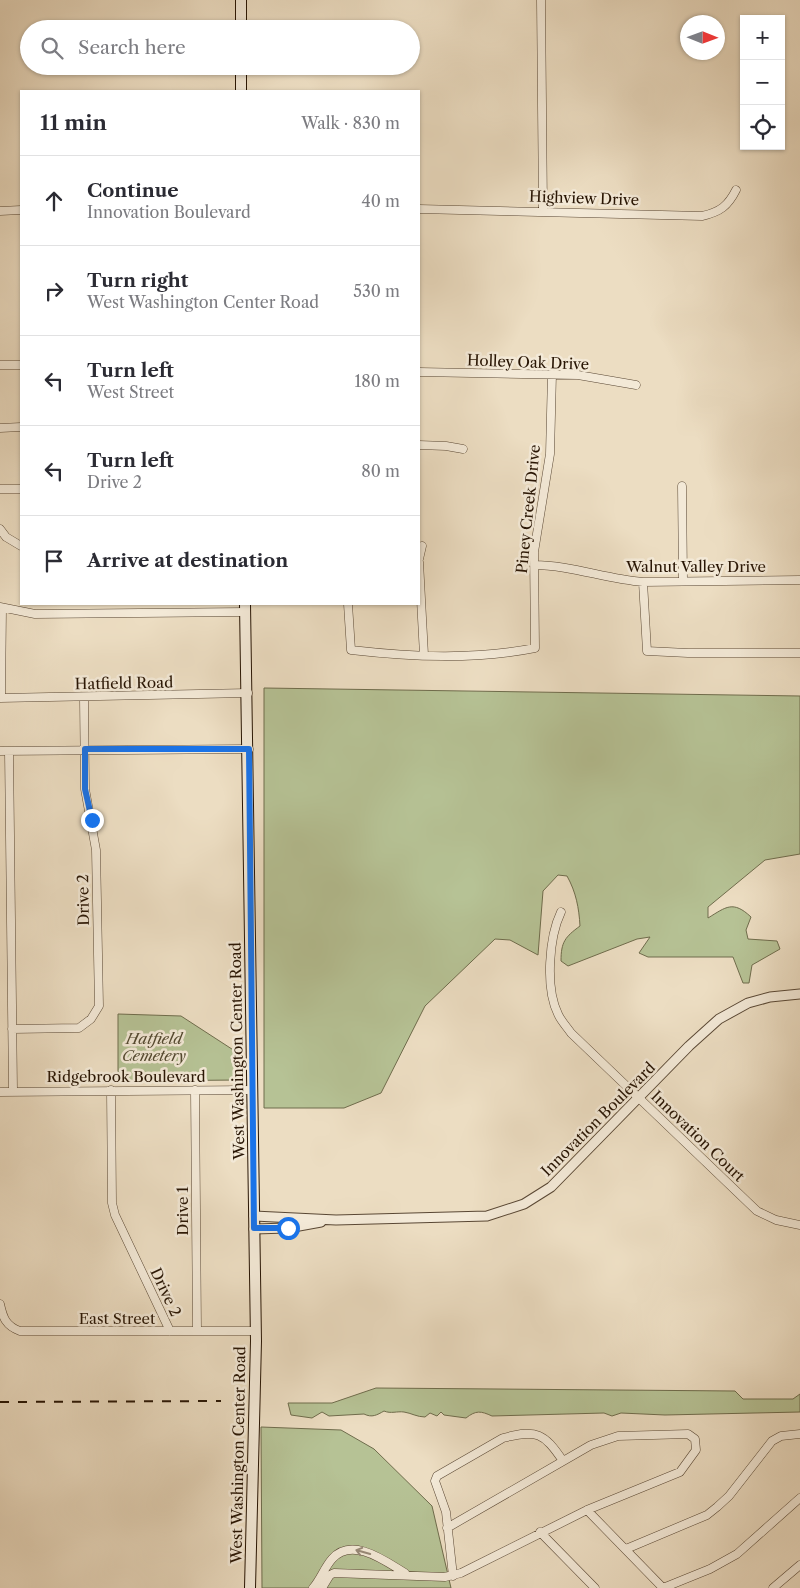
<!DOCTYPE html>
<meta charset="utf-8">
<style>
:root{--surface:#fff;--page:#f2f2f3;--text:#2b2b33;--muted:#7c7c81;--line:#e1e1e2}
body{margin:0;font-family:"Libre Caslon Text",serif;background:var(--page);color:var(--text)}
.controls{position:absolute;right:15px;top:15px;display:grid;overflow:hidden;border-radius:0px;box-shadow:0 1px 4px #0004}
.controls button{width:45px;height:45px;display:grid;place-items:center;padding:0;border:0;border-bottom:1px solid var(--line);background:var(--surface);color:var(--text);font:25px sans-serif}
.compass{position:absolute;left:680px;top:15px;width:45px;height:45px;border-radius:50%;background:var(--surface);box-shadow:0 1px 4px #0004;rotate:91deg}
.stop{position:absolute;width:15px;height:15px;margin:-11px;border:4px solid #1a73e8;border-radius:50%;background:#fff}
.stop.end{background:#1a73e8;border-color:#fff;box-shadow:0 1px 5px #0008}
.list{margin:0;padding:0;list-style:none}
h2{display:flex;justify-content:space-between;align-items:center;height:65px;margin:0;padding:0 20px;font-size:21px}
h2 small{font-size:16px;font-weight:400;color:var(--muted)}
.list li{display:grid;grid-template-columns:32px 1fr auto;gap:15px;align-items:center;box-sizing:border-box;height:90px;padding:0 20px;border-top:1px solid var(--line)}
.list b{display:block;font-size:19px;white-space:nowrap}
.list p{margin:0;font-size:16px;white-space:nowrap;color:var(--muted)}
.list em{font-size:16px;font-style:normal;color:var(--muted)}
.icon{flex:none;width:28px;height:28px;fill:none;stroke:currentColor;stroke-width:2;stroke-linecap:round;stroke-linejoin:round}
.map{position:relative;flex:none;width:800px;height:1588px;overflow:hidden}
.search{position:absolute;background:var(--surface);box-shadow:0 1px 4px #0004;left:20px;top:20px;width:400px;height:55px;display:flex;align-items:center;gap:12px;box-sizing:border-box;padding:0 18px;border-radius:28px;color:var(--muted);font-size:19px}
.panel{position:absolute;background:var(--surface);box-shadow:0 1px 4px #0004;left:20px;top:90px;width:400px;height:515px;border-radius:0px}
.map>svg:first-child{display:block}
.green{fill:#b6c295;stroke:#6f6c4c}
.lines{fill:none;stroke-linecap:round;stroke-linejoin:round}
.minor-casing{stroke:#594734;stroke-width:9}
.tertiary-casing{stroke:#594734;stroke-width:11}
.secondary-casing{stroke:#281504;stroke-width:12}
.minor{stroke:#f3e9d7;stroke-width:8}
.tertiary{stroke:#f3e9d7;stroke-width:9}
.secondary{stroke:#f3e9d7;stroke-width:10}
.rail{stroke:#281504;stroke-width:2;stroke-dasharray:9 9;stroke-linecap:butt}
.oneway{stroke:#988a78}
.route{stroke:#1a73e8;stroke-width:6}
.labels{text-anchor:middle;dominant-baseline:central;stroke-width:5;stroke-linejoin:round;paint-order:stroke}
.street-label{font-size:15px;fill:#281504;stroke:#f3e9d7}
.park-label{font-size:15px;font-style:italic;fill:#534930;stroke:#f3e9d7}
</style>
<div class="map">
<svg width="800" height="1588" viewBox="0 0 800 1588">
<rect width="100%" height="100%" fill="#ecddc2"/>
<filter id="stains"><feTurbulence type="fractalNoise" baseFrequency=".004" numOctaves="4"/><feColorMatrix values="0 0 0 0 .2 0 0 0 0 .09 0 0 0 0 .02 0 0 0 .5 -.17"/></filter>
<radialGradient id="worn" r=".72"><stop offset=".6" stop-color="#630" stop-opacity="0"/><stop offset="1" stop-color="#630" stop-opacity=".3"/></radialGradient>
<path class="green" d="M264,688L800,696V854L765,860L708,907V918C726,907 733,900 751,917L746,930L748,939L777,941L780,949L752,965L749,983H743L733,957H648L639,953L650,937L637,939L568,966L561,961C561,942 565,937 580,926C579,908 576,892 567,876L558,875L543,891L538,955L510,940L495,939L425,1006L381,1093L344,1108H264Z
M118,1014L181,1016L238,1053L240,1080L118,1081Z
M376,1388L735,1391L743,1399H793L800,1394V1412L665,1415L621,1413L612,1416L604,1413L492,1416C481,1411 476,1410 466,1418L444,1415L441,1412L437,1416L430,1413L425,1417C417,1417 411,1413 404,1412C397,1411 391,1414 384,1411C377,1415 372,1418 364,1414L329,1416L322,1412L312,1418L291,1415L288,1403H332Z
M261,1427L341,1430L374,1449L432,1506L451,1588H262Z"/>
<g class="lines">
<defs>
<path id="minor" d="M541,0L543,210
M419,209L702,216C720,212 728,206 736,190
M0,211L21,210
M0,365H21
M419,372L578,375L636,385
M0,428L21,427
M419,445L446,446L463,449
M682,486L683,580
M0,489H21
M0,529L6,537L21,546
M419,559L422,546
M419,562L424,655
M534,565C570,565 606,579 643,582L800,580
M643,582L647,651L688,653H800
M348,604L351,650C412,657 475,660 535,648L534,552L550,454L552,374
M0,607L35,614L245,612
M0,698L248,693
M1,698L2,608
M0,751L249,749
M9,751L13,1090
M561,912C549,937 545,988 558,1014C561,1021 567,1027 571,1033L757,1211L776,1220L800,1225
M12,1029L79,1028L91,1019L99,1006L96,850L85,789L84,698
M111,1090L112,1203L115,1215L170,1331
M195,1090L197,1331
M0,1092L252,1090
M0,1304C3,1318 6,1326 20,1331H256
M587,1510L663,1588
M540,1532L595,1588
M626,1549L707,1515L717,1507L729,1496L772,1441L781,1436L800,1434
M453,1576L446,1512L435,1481L437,1476L503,1438C537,1429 544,1433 563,1461
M313,1588C321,1579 324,1568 332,1559C352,1536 385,1561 405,1573
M322,1588L330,1575L334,1573L445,1577L461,1573L587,1510L680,1472L696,1450L695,1439L688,1434L618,1436L591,1445L447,1528
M663,1588L710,1569L737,1554L800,1498
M773,1588L800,1565"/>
<path id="tertiary" d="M254,1216L336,1220L487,1216L524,1204L551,1187L689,1046L719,1019L748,1003L770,997L800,994
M254,1229L288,1228L321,1222"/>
<path id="secondary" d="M241,0V29
M241,66V91
M245,604L256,1341L250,1588"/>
</defs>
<use href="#minor" class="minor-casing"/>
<use href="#tertiary" class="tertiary-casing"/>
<use href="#secondary" class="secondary-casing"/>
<use href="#minor" class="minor"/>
<use href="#tertiary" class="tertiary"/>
<use href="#secondary" class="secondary"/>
<path class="rail" d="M0,1402L221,1401"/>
</g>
<defs><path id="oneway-shaft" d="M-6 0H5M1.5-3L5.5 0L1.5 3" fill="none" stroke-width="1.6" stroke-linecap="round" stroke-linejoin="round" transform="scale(1.25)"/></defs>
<use class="oneway" href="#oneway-shaft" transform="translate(363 1552) rotate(-164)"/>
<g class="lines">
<path class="route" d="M92,820L85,789V749H249L254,1228H288"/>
</g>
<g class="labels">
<g class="street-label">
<text transform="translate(584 198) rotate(2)">Highview Drive</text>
<text transform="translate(528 362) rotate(2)">Holley Oak Drive</text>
<text transform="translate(528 509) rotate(-84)">Piney Creek Drive</text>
<text x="696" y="566">Walnut Valley Drive</text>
<text transform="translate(124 683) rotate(-1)">Hatfield Road</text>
<text transform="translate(83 900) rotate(-91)">Drive 2</text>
<text transform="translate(237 1051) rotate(-91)">West Washington Center Road</text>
<text x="126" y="1076">Ridgebrook Boulevard</text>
<text transform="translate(598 1119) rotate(-45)">Innovation Boulevard</text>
<text transform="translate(698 1136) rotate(44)">Innovation Court</text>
<text transform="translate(182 1211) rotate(-90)">Drive 1</text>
<text transform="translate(166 1292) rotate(65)">Drive 2</text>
<text x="117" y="1318">East Street</text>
<text transform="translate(238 1455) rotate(-89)">West Washington Center Road</text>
</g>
<g class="park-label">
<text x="154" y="1038">Hatfield<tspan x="154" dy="17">Cemetery</tspan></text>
</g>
</g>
<rect width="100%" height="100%" filter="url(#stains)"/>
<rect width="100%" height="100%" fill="url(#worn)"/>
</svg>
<div class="controls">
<button>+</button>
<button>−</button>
<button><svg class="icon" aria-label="locate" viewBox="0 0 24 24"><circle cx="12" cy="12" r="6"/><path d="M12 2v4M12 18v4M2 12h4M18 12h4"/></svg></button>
</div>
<svg class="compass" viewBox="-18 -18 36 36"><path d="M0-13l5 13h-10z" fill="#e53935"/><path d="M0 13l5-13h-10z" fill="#7c7c81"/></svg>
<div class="stop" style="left:288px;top:1228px"></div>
<div class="stop end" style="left:92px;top:820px"></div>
<div class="search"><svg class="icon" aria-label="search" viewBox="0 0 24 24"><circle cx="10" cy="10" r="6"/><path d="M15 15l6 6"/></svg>Search here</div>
<section class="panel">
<h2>11 min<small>Walk · 830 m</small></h2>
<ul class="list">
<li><svg class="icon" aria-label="ahead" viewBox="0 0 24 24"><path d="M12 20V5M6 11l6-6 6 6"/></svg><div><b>Continue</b><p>Innovation Boulevard</p></div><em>40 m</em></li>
<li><svg class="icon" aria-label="right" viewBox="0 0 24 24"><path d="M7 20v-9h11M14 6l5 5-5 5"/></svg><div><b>Turn right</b><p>West Washington Center Road</p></div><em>530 m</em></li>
<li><svg class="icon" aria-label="left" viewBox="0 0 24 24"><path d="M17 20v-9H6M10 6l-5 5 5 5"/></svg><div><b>Turn left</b><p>West Street</p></div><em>180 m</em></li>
<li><svg class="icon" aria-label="left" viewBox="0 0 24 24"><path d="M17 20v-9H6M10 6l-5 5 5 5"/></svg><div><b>Turn left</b><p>Drive 2</p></div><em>80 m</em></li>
<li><svg class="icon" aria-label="arrive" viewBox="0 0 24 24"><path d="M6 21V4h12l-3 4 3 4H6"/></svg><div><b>Arrive at destination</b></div></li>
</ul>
</section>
</div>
